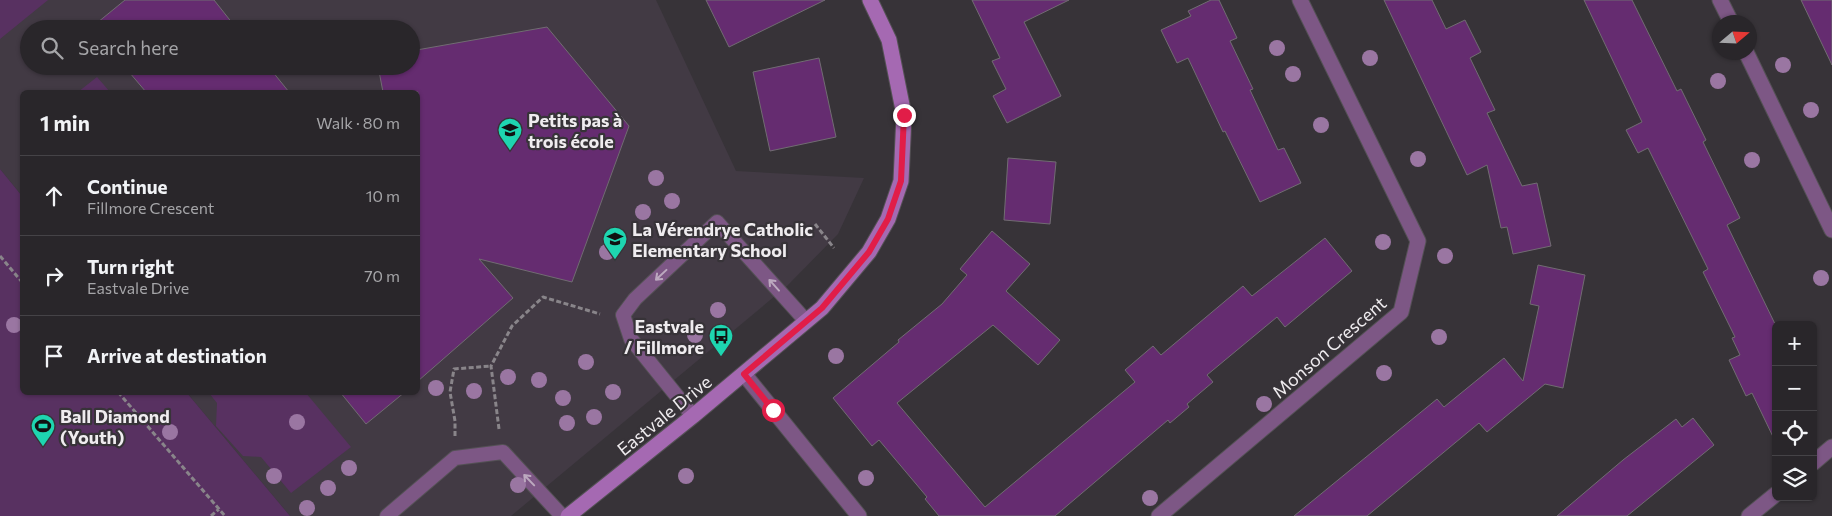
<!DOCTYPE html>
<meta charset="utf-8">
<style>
:root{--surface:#29262a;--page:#353236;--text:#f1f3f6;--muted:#a5a5a8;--line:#454347}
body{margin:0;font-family:Commissioner,sans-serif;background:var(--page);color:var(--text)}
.controls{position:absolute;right:15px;bottom:15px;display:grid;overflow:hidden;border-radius:8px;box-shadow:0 1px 4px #0004}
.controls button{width:45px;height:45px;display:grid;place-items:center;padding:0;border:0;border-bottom:1px solid var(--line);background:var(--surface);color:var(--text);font:25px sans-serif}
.compass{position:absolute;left:1712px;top:15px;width:45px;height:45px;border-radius:50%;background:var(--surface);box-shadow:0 1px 4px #0004;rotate:71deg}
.stop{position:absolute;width:15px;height:15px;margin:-11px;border:4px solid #e11d48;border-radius:50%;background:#fff}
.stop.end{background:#e11d48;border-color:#fff;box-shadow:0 1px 5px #0008}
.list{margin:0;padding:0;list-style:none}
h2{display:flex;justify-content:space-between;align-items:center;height:65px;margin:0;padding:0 20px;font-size:21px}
h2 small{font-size:16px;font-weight:400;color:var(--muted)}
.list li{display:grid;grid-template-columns:32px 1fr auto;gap:15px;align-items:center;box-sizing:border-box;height:80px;padding:0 20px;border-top:1px solid var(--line)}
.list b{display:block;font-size:19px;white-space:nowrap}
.list p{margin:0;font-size:16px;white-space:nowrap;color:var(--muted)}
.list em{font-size:16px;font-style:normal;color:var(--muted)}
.icon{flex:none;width:28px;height:28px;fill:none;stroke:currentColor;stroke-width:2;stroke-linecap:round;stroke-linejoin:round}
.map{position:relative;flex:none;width:1832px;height:516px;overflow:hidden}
.search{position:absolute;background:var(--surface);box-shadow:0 1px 4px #0004;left:20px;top:20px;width:400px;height:55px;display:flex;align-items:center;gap:12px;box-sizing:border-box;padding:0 18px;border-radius:28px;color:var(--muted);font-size:19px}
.panel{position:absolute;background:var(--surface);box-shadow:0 1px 4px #0004;left:20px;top:90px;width:400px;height:305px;border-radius:8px}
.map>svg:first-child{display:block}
.built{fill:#423a44;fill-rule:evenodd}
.green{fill:#583161}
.building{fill:#652c70;stroke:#716c72}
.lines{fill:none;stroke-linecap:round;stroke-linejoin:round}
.lane-casing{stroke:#545155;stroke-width:16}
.street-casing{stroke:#545155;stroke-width:17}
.secondary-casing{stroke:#545155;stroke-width:17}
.path{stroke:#89858a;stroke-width:3;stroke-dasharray:5 2.5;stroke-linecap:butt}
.lane{stroke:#7d5785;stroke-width:14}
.street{stroke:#7d5785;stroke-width:15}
.secondary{stroke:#a569b2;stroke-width:15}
.tree{fill:#9a76a2}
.oneway{stroke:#bca9bf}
.route{stroke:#e11d48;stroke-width:6}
.labels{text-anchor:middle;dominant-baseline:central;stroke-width:4.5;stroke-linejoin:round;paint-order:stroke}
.poi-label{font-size:18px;font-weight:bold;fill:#efecef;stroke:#373338;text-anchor:start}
.street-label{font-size:18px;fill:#efecef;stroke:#373338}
</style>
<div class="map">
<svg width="1832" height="516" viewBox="0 0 1832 516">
<rect width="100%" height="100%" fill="#373338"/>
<path class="built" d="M0,0H656L736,171L864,178L838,234L787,286L511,516H290L187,393L418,392V92H22V196L0,169ZM29,29H411V66H29Z"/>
<path class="green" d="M0,0H48L0,39Z
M97,77L110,92H78Z
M0,169L22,196V392L187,393L290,516H0Z
M209,393H306L351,447L291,493L261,457L243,456L216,426L217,403Z"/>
<path class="building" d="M125,0H214L237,29H94L92,27Z
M706,0H825L729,47Z
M972,0H1069L1024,22L1061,96L1007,123L993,96L1006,89L992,61L1000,58Z
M1211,0H1219L1237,38L1230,41L1253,89L1250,90L1278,150L1284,148L1301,183L1260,202L1225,131L1223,132L1188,58L1177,63L1161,30L1191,16L1188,11Z
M1384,0H1432L1446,29L1465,20L1481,52L1470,58L1495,110L1487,113L1522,186L1537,183L1551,246L1513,254L1507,227L1501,228L1487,165L1467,175Z
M1584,0H1632L1677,91L1681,89L1706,140L1703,142L1740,218L1727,225L1776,326V443L1752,393L1746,396L1729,360L1740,355L1732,338L1735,337L1703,272L1708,269L1648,148L1638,153L1626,130L1642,122Z
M1801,0H1832V65Z
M547,27L629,126L572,282L479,259L513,298L418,381V92H383L378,66H411V51Z
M819,58L836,137L770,151L753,72Z
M124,66H268L289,92H146Z
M1008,158L1056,162L1050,224L1004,220Z
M992,231L1030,264L1006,291L1060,340L1038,365L993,325L897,403L985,507L1135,382L1125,370L1153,346L1161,355L1243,286L1252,296L1325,238L1352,271L1285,327L1277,317L1207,375L1213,382L1187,404L1189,407L1170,423L1168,420L1055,516H939L925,499L927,497L879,440L872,446L833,398L899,342L898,340L942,304L967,275L960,269Z
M1538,265L1585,275L1563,388L1545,384L1487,432L1479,423L1367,516H1294L1437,399L1444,407L1504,358L1523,381L1539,306L1530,304Z
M340,392H405L366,424Z
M1693,418L1714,445L1627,516H1557L1623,460L1676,419L1682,427Z"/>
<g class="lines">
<defs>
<path id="lane" d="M693,416L631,339L623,315L635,299L717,222L806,321
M387,516L455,458L503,452L562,516"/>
<path id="street" d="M1720,0L1731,22
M1746,52L1832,230
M744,374L859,516
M1813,463L1832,447
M1159,516L1401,312L1418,241L1300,0
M1749,516L1776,494"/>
<path id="secondary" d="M568,516L693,416L822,308L869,252L888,219L901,181L904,115L889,40L870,0"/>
</defs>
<use href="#lane" class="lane-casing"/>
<use href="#street" class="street-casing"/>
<use href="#secondary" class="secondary-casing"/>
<path class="path" d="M815,224L834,248
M0,256L22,282
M118,392L225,516
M499,429L491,366L512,326L543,297L600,314
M455,436V421L450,392L454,369L491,366
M211,516L219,509"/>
<use href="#lane" class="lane"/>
<use href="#street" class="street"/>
<use href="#secondary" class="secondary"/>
</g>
<g class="tree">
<circle cx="1277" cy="48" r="8"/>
<circle cx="1370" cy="58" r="8"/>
<circle cx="1783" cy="65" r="8"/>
<circle cx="1293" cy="74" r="8"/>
<circle cx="1718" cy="81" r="8"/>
<circle cx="1811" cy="110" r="8"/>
<circle cx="1321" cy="125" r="8"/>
<circle cx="1418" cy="159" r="8"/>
<circle cx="1752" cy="160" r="8"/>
<circle cx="656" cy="178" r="8"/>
<circle cx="672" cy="201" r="8"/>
<circle cx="643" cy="212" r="8"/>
<circle cx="619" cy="240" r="8"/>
<circle cx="1383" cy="242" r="8"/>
<circle cx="607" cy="252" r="8"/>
<circle cx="1445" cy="256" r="8"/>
<circle cx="1821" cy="278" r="8"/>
<circle cx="718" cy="310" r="8"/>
<circle cx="14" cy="325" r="8"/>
<circle cx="695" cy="335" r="8"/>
<circle cx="1439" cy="337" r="8"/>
<circle cx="836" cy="356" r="8"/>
<circle cx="586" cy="362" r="8"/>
<circle cx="1384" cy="373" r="8"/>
<circle cx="508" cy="377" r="8"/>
<circle cx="539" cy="380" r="8"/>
<circle cx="436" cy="388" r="8"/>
<circle cx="474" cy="391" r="8"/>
<circle cx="613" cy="392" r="8"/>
<circle cx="563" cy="398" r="8"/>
<circle cx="1264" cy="404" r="8"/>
<circle cx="594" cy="417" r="8"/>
<circle cx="297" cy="422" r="8"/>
<circle cx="567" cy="423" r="8"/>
<circle cx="170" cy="432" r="8"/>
<circle cx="349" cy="468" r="8"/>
<circle cx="274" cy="476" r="8"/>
<circle cx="686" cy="476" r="8"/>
<circle cx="866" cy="478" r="8"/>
<circle cx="518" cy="485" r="8"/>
<circle cx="328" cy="488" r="8"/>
<circle cx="1150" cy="498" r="8"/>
<circle cx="307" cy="508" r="8"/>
</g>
<defs><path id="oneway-shaft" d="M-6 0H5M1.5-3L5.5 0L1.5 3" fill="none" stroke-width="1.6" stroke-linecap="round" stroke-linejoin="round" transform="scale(1.25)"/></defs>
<g class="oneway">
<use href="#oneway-shaft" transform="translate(661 275) rotate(137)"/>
<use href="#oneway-shaft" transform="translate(774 285) rotate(-132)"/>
<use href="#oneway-shaft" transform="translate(529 480) rotate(-134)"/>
</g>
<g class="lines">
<path class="route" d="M773,410L744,374L822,308L869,252L888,219L901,181L904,115"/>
</g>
<defs>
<symbol id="school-pin" viewBox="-11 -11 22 30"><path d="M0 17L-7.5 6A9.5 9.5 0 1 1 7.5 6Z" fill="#1ed5b0" stroke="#373338"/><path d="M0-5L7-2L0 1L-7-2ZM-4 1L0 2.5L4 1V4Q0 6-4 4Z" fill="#111"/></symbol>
<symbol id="bus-pin" viewBox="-11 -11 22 30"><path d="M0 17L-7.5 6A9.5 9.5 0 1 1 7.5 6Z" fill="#1ed5b0" stroke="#373338"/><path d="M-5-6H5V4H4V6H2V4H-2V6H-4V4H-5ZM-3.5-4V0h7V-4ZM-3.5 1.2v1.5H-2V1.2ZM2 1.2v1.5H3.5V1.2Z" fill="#111"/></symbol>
<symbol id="stadium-pin" viewBox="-11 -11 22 30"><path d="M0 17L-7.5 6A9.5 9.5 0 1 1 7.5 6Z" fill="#1ed5b0" stroke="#373338"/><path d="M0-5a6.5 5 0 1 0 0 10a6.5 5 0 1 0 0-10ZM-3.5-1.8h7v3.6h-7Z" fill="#111"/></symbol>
</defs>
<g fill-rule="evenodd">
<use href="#school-pin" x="496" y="116" width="28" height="38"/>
<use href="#school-pin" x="601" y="225" width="28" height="38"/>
<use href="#bus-pin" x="707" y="322" width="28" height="38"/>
<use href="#stadium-pin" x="29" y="412" width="28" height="38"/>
</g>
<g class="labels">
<g class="poi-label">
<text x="528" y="120">Petits pas à<tspan x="528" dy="21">trois école</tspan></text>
<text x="632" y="229">La Vérendrye Catholic<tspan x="632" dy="21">Elementary School</tspan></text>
<text x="704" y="326" text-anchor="end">Eastvale<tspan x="704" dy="21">/ Fillmore</tspan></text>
<text x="60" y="416">Ball Diamond<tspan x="60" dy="21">(Youth)</tspan></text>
</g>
<g class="street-label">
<text transform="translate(1329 347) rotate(-41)">Monson Crescent</text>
<text transform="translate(664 415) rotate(-39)">Eastvale Drive</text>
</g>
</g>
</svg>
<div class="controls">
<button>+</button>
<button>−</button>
<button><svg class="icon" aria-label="locate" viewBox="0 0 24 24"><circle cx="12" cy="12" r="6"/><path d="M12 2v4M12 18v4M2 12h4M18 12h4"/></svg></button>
<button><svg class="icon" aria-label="layers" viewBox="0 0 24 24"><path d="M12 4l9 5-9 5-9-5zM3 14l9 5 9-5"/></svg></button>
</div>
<svg class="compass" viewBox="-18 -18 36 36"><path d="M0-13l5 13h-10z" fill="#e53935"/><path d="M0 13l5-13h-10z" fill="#a5a5a8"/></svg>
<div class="stop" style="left:773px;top:410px"></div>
<div class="stop end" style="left:904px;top:115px"></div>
<div class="search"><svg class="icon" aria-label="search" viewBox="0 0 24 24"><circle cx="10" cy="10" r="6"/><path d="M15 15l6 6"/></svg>Search here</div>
<section class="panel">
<h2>1 min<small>Walk · 80 m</small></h2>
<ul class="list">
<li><svg class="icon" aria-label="ahead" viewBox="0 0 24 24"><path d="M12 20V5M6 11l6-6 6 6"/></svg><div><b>Continue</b><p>Fillmore Crescent</p></div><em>10 m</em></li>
<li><svg class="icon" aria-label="right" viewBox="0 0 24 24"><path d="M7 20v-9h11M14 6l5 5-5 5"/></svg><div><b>Turn right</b><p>Eastvale Drive</p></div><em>70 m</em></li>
<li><svg class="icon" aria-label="arrive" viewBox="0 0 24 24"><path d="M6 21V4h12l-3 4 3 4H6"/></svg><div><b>Arrive at destination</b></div></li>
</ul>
</section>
</div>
